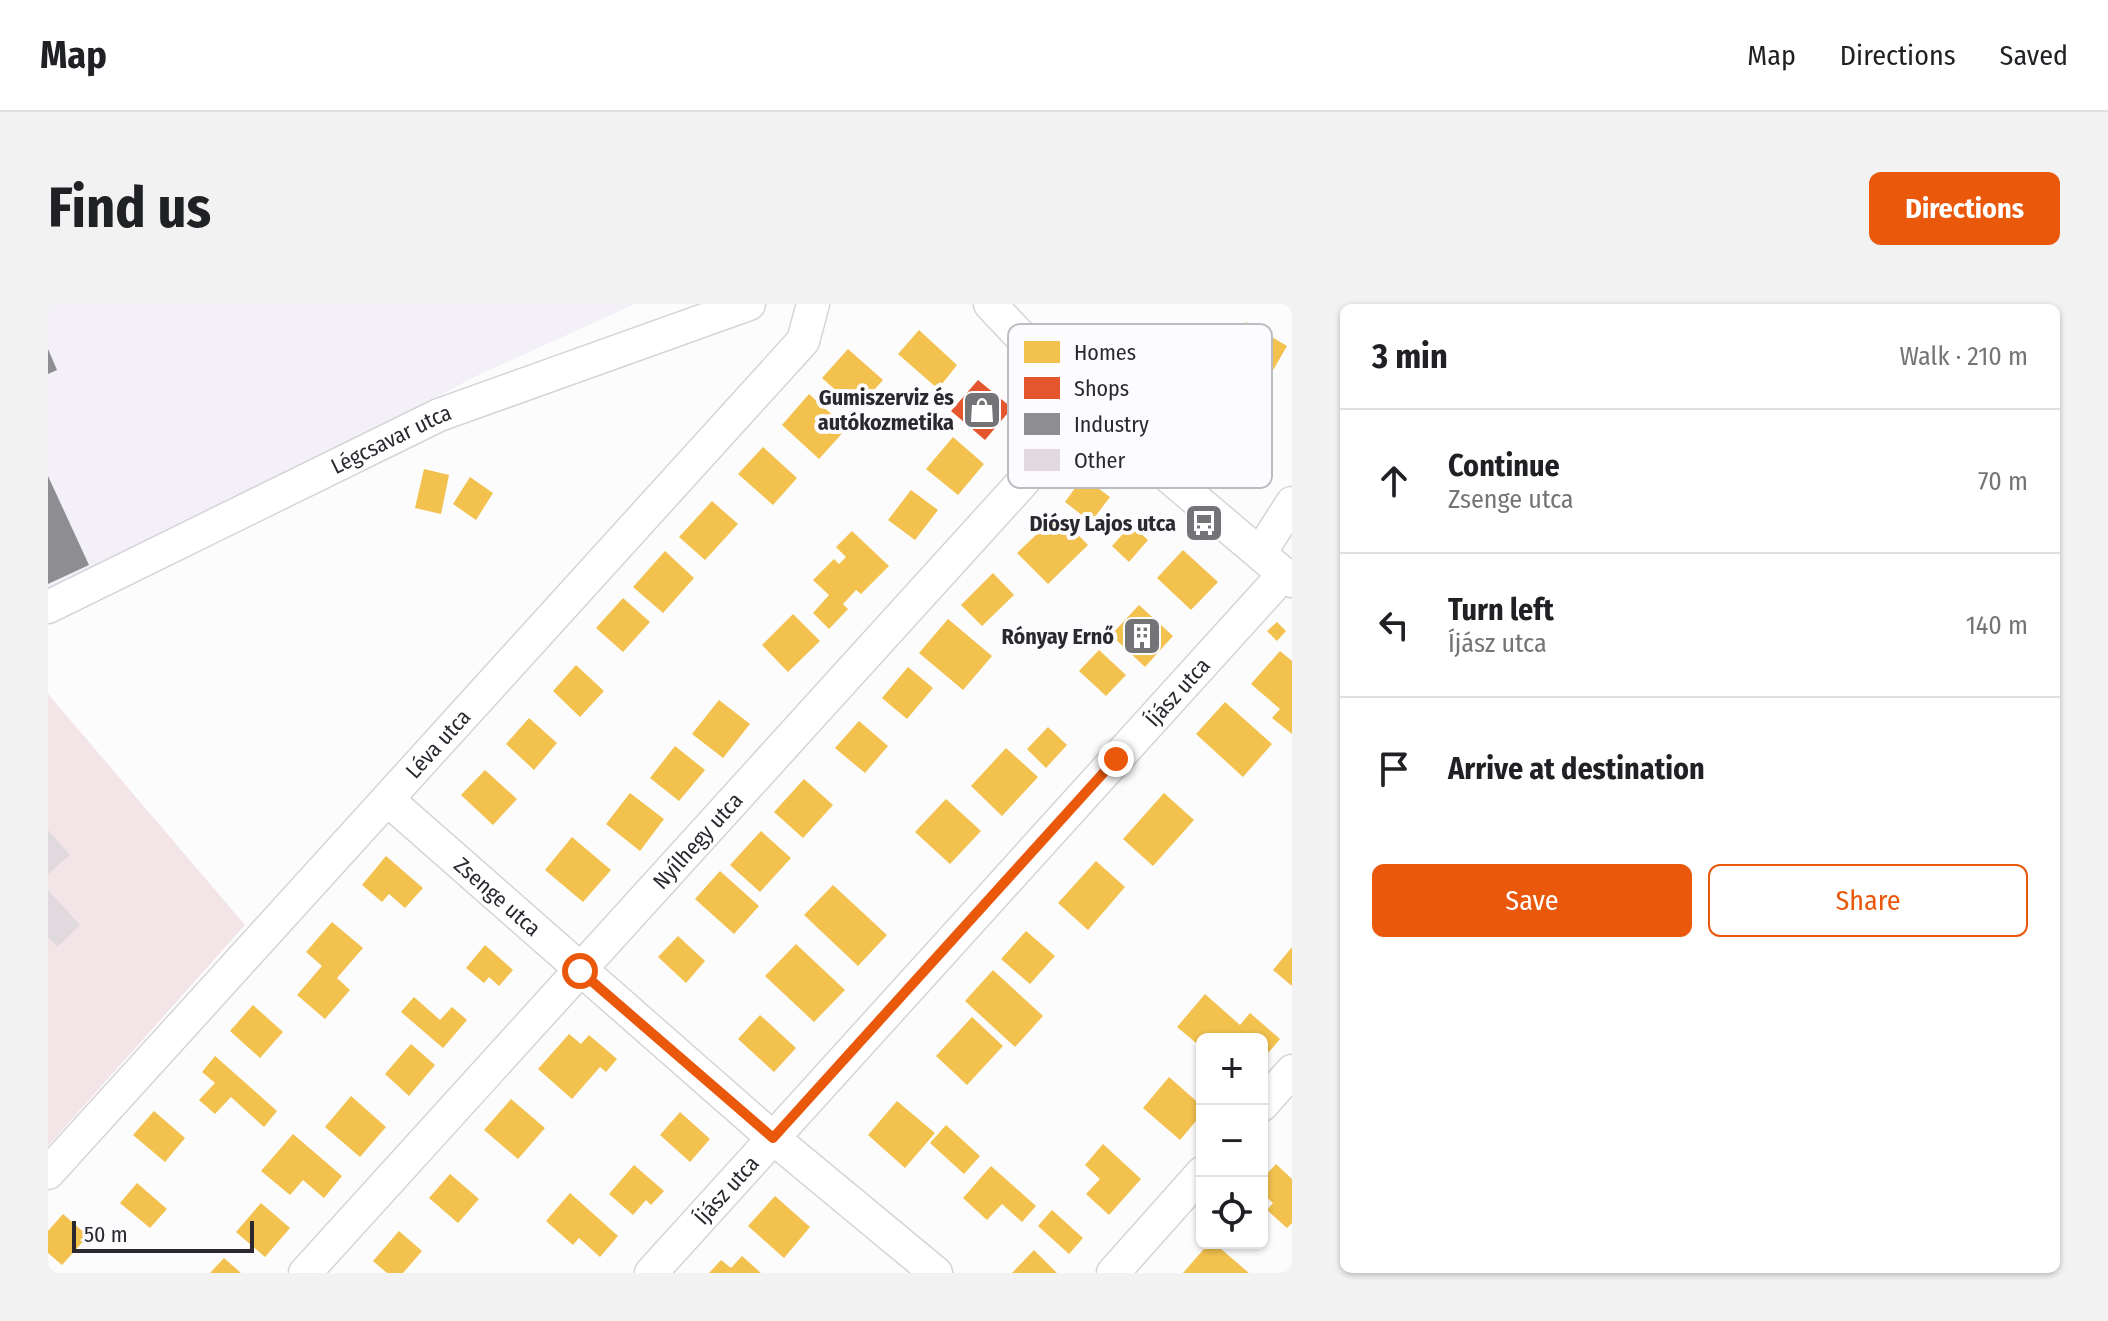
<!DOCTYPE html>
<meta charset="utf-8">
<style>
:root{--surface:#fff;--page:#f2f2f2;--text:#202124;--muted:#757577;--line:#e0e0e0;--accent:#ea580c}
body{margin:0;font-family:"Fira Sans Condensed",sans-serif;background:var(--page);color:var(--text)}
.controls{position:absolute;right:24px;bottom:24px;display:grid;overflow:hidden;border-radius:12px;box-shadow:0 2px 6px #0004}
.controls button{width:72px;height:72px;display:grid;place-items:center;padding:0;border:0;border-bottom:2px solid var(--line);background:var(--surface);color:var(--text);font:40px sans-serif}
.scale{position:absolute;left:24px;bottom:20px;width:182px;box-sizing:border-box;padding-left:8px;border:4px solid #2b292f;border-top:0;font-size:22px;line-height:28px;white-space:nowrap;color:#2b292f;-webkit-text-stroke:6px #fcfbfe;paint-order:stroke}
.stop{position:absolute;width:24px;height:24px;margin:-18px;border:6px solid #ea580c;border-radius:50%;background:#fff}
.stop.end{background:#ea580c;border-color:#fff;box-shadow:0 2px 8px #0008}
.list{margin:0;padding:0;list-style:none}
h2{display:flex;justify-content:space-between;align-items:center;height:104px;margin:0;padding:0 32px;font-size:34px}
h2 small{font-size:26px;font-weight:400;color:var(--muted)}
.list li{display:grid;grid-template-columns:52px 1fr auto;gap:24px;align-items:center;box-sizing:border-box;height:144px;padding:0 32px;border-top:2px solid var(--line)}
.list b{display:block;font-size:30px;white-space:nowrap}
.list p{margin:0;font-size:26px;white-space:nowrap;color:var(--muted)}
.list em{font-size:26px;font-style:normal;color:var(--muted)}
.actions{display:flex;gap:16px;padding:24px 32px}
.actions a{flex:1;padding:18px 0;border:2px solid var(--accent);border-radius:12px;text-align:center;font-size:28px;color:var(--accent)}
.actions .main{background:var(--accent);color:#fff}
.icon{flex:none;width:44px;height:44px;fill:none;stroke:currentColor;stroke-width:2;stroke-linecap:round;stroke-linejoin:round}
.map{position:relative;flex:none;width:1244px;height:969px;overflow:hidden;border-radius:12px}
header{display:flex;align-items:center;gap:48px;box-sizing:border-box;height:112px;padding:0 40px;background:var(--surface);border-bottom:2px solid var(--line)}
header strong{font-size:38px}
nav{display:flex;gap:44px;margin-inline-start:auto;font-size:28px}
.intro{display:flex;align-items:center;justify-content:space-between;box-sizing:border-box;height:192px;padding:0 48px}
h1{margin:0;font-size:56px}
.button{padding:20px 36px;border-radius:12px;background:var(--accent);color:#fff;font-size:28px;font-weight:700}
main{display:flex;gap:48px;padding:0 48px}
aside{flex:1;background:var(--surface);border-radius:12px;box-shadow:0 2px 6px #0004}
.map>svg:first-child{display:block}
.built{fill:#f3f0f8}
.green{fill:#f3e5e7}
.homes{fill:#f2c14e}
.shops{fill:#e4572e}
.industry{fill:#8d8d92}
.building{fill:#e0dade}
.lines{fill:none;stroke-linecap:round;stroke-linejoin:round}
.minor-casing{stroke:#d6d4d8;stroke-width:35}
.minor{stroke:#fff;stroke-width:32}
.route{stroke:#ea580c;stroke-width:10}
.labels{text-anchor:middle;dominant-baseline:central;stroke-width:8;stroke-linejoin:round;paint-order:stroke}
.poi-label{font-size:22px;font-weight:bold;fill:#2b292f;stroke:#fcfbfe;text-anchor:end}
.street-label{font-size:22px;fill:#2b292f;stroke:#fcfbfe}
.key{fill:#fcfbfe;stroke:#bdbcc0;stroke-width:2}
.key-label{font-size:22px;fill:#2b292f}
</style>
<header>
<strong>Map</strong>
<nav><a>Map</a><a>Directions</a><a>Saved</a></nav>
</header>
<div class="intro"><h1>Find us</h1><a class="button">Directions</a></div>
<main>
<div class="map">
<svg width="1244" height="969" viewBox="0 0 1244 969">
<rect width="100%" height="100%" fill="#fcfcfd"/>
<path class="built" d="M0,0H587L422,75L233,178L0,288Z"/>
<path class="green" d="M0,390L197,621L0,842Z"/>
<path class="homes" d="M1198,18L1239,42L1205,101L1165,76Z
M871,26L909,61L890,85L850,50Z
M800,45L835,76L809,105L774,74Z
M761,90L799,124L771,155L734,121Z
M905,133L936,160L910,191L878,165Z
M715,143L749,174L725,201L690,170Z
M376,165L401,171L393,210L367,204Z
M422,173L445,189L428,216L405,200Z
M1035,173L1062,193L1043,218L1017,198Z
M863,186L890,206L867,236L840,216Z
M664,197L690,220L657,256L631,233Z
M1010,210L1040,241L1000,280L969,249Z
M1083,221L1100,236L1081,258L1064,242Z
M804,227L841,262L813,290L808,286L795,300L800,305L781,325L765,309L781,291L765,276L786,255L791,260L798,253L788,243Z
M1135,246L1170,278L1143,306L1109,274Z
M617,247L646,274L615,309L585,283Z
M945,269L966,291L934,322L913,301Z
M575,294L602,318L575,348L548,324Z
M1091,301L1125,332L1097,363L1063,331Z
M745,310L772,337L740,368L714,341Z
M900,315L944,352L915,386L871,349Z
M1229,318L1238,327L1229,337L1219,327Z
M1051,346L1078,371L1058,392L1031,367Z
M1232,347L1244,357V430L1224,414L1232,405L1203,380Z
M528,361L556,387L532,413L505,387Z
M860,363L885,384L859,415L834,394Z
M671,396L702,420L675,454L644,430Z
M1177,398L1224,440L1195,473L1148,430Z
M481,414L509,439L486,466L458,440Z
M811,417L840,442L817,469L787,444Z
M1000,423L1019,441L998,464L979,445Z
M627,442L657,466L631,497L602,474Z
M958,444L990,473L954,512L923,482Z
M437,466L469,495L445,521L413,491Z
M756,475L785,501L755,534L726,508Z
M582,489L616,515L592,547L558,520Z
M1116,489L1146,516L1105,562L1075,535Z
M898,495L933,527L902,560L867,528Z
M713,527L743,554L712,588L682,561Z
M524,533L563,566L535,598L497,566Z
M338,552L375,584L357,604L341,590L334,598L314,581Z
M1048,557L1077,583L1040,626L1010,599Z
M672,567L711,602L686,630L647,595Z
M785,581L839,631L810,662L756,611Z
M284,618L315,644L289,674L302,686L277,715L249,691L274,662L258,648Z
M978,627L1007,652L982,680L953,655Z
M630,632L657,657L638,679L610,653Z
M748,640L797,686L766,718L717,672Z
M437,641L465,666L451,682L441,673L436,679L418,664Z
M1244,643V682L1225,666Z
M945,666L995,712L967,743L917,697Z
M1157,690L1192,721L1202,709L1232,735L1214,756V735H1154V744L1129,723Z
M366,693L392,716L404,703L419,716L395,744L353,708Z
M205,701L235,728L212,754L182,727Z
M712,711L748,744L726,768L690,735Z
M924,713L955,742L919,781L888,752Z
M521,730L533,740L541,731L569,755L558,768L552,763L524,795L490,765Z
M363,740L387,761L361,792L337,770Z
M167,752L229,807L216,823L183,793L167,810L151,796L167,779L154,768Z
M1121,773L1154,802V810L1132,836L1095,804Z
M303,792L338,823L312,853L277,823Z
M463,795L497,824L470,855L436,826Z
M849,797L887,829L857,864L820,831Z
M106,807L137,834L117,858L85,831Z
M632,808L662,835L642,858L612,831Z
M898,821L932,852L916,870L882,839Z
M245,830L294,872L276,894L255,876L242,891L213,867Z
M1055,840L1093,875L1061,911L1038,890L1052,875L1037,861Z
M1228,860L1244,875V919L1239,924L1219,906L1225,899L1214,889V875Z
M586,861L616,887L603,901L598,896L585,911L561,890Z
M943,862L988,902L974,918L954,900L939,916L915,894Z
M402,870L431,895L410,919L381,894Z
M89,879L119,905L102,924L72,899Z
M522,889L570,932L552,953L531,934L525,941L498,917Z
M727,892L762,923L736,954L700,922Z
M213,899L242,924L217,953L188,928Z
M1004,906L1035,934L1021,950L990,922Z
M15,910L40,932L14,961L0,949V927Z
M351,927L374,947L355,969H339L325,957Z
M1161,939H1166L1201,969H1135Z
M986,946L1009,969H964Z
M694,952L713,969H661L673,956L683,964Z
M176,954L193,969H162Z"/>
<path class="shops" d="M930,76L964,104L937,136L903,107Z"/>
<path class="industry" d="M0,45L9,66L0,70Z
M0,172L41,261L0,280Z"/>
<path class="building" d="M0,526L22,551L0,570Z
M0,586L32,621L9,643L0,633Z"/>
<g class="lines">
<defs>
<g id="minor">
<path d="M942,0L1041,105L1244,277"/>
<path d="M1212,249L1244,199"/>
<path id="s1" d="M0,303L391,111L701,0"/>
<path id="s2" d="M340,496L725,834L888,969"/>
<path d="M1214,801L1244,767"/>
<path id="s3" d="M0,869L755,37L765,0"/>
<path id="s4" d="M257,969L1041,105"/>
<path id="s5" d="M603,969L1236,270"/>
<path d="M1065,969L1154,869"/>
</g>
</defs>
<use href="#minor" class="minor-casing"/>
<use href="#minor" class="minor"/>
</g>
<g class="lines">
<path class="route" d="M532,667L725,834L1068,455"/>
</g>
<defs>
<symbol id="shop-square" viewBox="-11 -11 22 22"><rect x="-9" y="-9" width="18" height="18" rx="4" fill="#747377" stroke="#fcfbfe"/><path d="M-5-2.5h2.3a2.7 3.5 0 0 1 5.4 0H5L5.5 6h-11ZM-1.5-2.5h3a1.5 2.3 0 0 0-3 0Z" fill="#fff"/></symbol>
<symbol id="bus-square" viewBox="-11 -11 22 22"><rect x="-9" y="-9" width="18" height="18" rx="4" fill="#747377" stroke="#fcfbfe"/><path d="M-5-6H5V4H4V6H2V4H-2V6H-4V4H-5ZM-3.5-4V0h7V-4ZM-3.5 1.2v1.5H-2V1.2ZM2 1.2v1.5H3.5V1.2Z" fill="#fff"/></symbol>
<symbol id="building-square" viewBox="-11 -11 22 22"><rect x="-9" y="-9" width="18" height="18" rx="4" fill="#747377" stroke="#fcfbfe"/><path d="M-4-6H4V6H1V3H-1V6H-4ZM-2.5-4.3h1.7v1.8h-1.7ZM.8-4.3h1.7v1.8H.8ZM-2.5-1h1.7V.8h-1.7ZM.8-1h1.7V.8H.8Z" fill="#fff"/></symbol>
</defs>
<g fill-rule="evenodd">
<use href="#shop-square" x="912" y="84" width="44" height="44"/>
<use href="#bus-square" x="1134" y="197" width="44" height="44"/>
<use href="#building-square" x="1072" y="310" width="44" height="44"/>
</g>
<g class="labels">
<g class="poi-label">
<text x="906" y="93">Gumiszerviz és<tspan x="906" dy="25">autókozmetika</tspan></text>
<text x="1128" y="219">Diósy Lajos utca</text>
<text x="1066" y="332">Rónyay Ernő</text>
</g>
<g class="street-label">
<text stroke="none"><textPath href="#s1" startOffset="382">Légcsavar utca</textPath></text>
<text stroke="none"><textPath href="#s5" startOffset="784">Íjász utca</textPath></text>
<text stroke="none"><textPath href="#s3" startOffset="580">Léva utca</textPath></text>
<text stroke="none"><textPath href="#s4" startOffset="584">Nyílhegy utca</textPath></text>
<text stroke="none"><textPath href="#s2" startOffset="146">Zsenge utca</textPath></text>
<text stroke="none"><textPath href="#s5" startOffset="112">Íjász utca</textPath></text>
</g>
</g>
<rect x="960" y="20" width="264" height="164" rx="12" class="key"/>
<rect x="976" y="37" width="36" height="22" fill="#f2c14e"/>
<rect x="976" y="73" width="36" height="22" fill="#e4572e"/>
<rect x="976" y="109" width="36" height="22" fill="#8d8d92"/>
<rect x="976" y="145" width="36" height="22" fill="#e0dade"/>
<g class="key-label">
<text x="1026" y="56">Homes</text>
<text x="1026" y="92">Shops</text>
<text x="1026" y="128">Industry</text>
<text x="1026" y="164">Other</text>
</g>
</svg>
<div class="controls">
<button>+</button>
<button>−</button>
<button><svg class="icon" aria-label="locate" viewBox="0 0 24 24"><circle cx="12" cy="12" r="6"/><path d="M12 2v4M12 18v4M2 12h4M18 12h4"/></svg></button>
</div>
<div class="scale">50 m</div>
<div class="stop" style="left:532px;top:667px"></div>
<div class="stop end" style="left:1068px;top:455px"></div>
</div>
<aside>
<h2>3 min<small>Walk · 210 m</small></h2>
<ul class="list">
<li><svg class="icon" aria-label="ahead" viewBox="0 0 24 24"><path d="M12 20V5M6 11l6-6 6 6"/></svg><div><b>Continue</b><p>Zsenge utca</p></div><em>70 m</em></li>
<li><svg class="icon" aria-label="left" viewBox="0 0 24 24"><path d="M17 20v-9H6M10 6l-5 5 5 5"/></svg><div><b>Turn left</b><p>Íjász utca</p></div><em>140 m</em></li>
<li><svg class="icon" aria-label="arrive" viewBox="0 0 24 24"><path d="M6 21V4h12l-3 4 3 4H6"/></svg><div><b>Arrive at destination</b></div></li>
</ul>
<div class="actions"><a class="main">Save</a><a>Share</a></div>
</aside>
</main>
